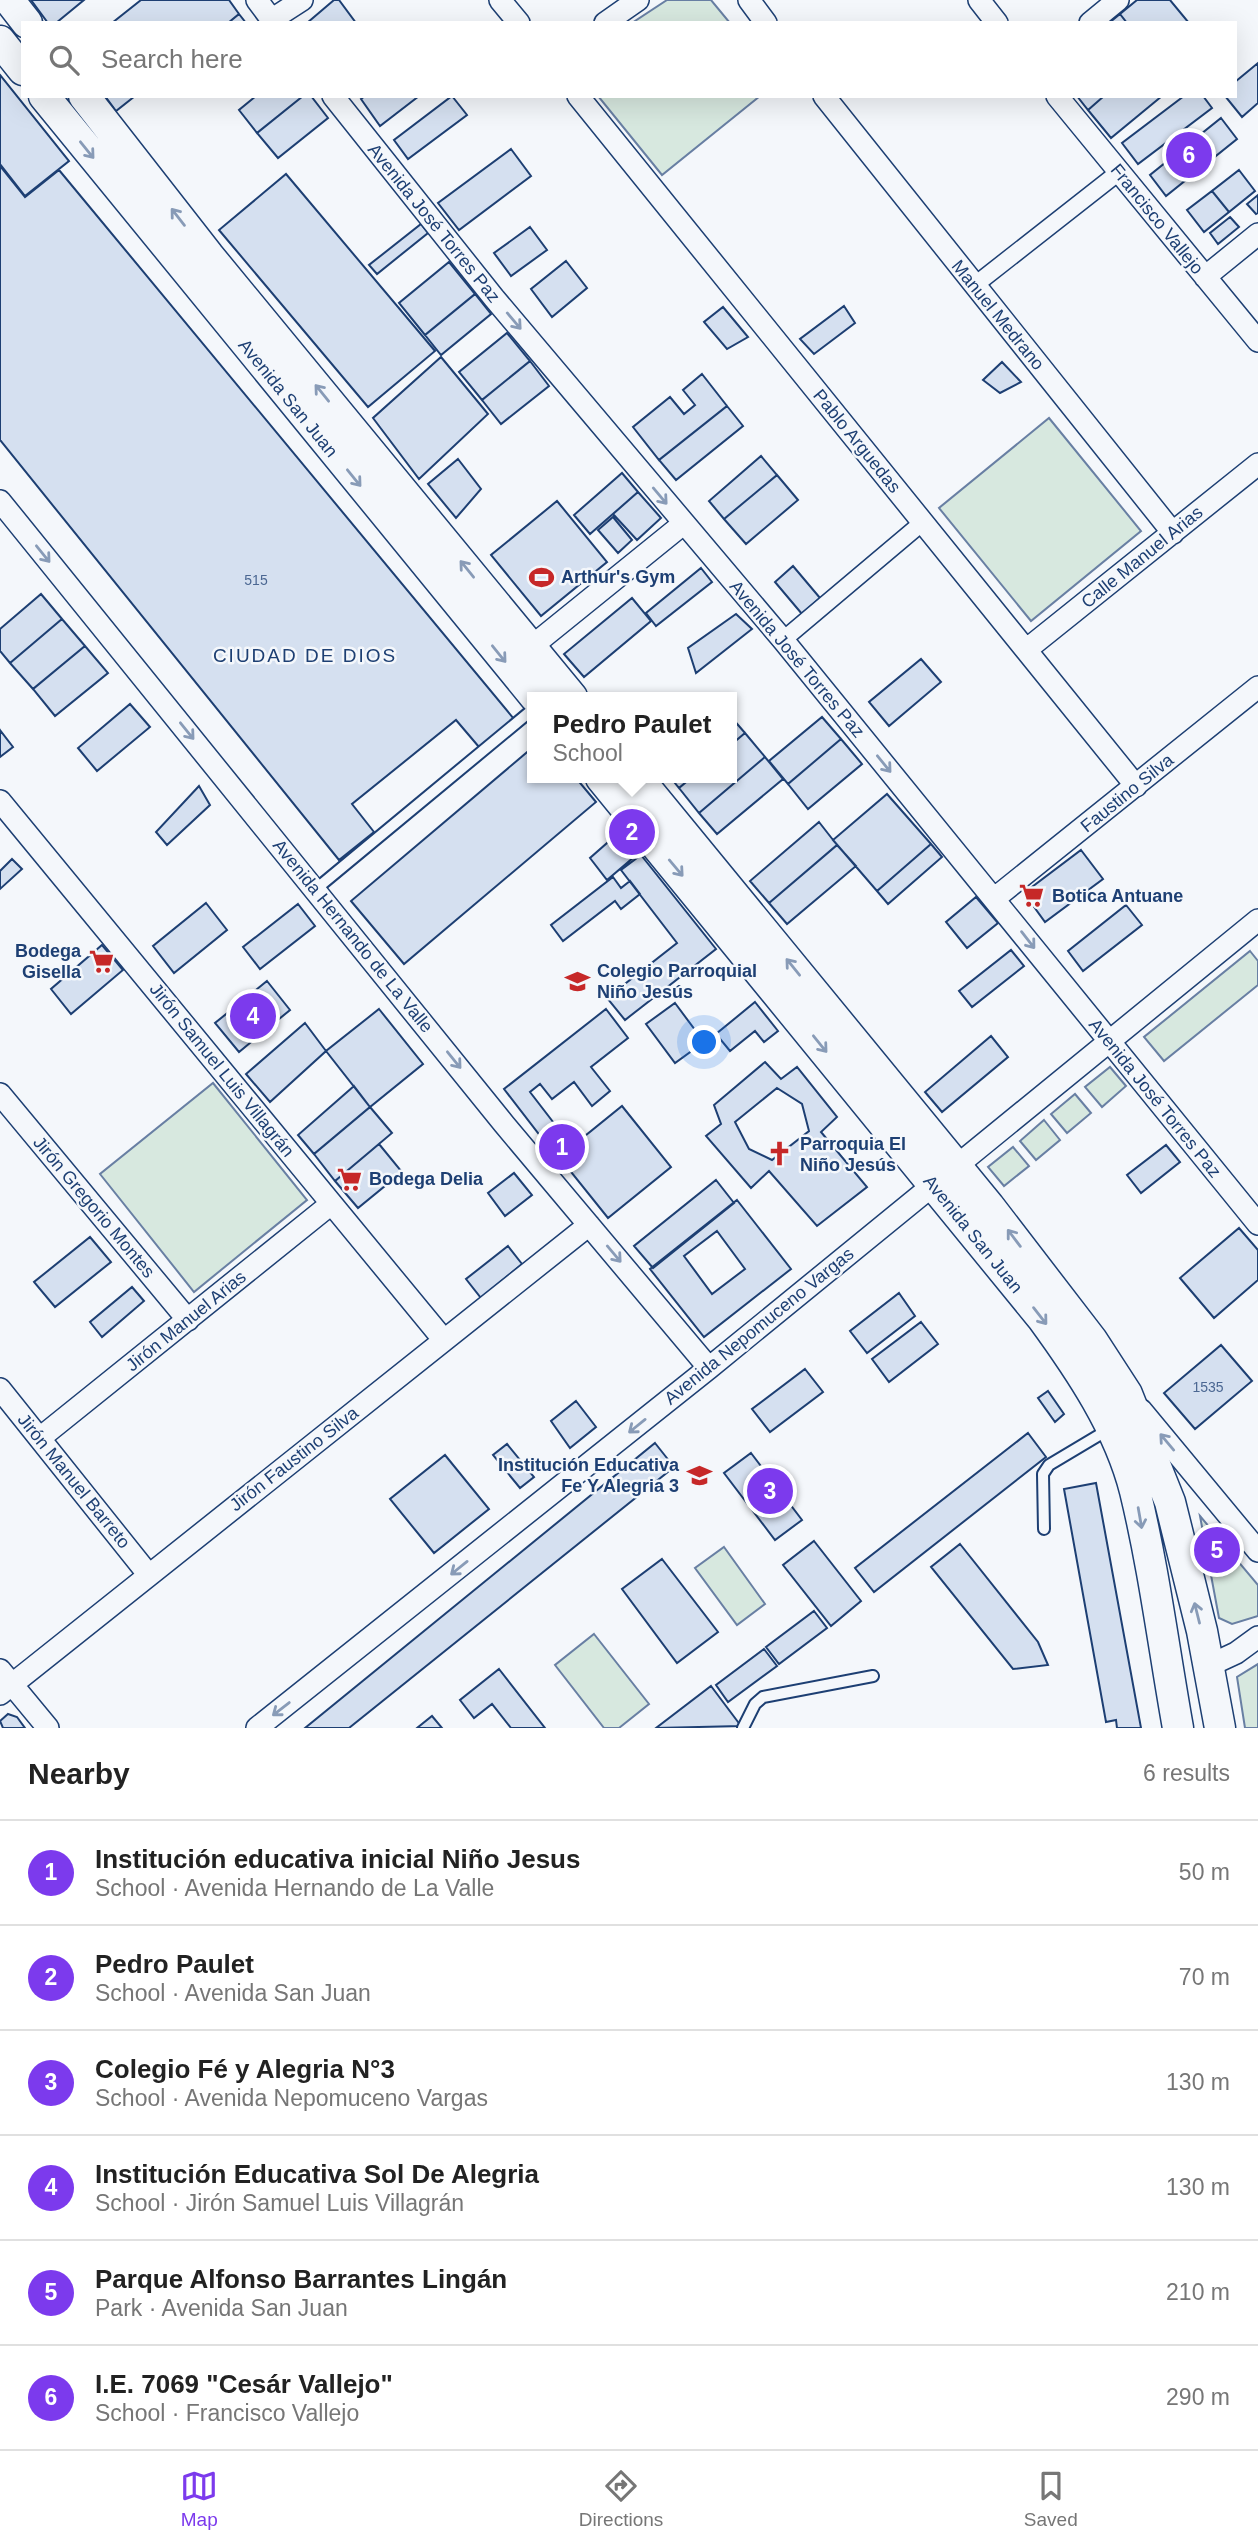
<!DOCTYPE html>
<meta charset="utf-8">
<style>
:root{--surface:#fff;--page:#f6f6f6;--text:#222;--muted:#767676;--line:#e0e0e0;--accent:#7c3aed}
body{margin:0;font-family:Helvetica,sans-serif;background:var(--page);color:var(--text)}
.you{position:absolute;left:705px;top:1043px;width:24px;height:24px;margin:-18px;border:5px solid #fff;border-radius:50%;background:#1a73e8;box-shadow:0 0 0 10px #1a73e833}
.badge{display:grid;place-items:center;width:46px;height:46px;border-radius:50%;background:var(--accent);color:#fff;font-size:23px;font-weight:700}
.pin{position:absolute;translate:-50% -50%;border:4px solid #fff;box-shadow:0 2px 7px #0006}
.popup{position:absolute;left:527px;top:692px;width:210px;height:91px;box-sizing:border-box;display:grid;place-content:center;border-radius:0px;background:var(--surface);filter:drop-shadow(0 2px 5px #0005);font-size:23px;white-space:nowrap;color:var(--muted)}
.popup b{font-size:26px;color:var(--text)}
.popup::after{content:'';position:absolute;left:50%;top:100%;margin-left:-14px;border:14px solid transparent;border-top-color:var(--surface)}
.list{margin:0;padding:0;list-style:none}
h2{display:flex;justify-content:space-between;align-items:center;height:91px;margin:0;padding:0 28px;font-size:30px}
h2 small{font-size:23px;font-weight:400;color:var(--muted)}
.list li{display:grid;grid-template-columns:46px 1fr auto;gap:21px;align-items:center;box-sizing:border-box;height:105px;padding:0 28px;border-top:2px solid var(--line)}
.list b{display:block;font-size:26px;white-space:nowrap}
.list p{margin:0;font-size:23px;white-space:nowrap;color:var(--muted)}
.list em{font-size:23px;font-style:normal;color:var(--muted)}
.icon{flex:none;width:38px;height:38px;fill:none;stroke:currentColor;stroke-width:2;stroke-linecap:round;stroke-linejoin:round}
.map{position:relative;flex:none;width:1258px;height:1728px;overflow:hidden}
.search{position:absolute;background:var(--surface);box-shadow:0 7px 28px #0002;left:21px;right:21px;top:21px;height:77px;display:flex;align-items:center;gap:18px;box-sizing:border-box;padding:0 24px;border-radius:0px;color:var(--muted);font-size:26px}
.sheet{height:721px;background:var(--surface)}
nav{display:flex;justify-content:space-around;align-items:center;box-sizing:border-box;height:98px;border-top:2px solid var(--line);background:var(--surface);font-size:19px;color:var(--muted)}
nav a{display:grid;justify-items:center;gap:4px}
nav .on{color:var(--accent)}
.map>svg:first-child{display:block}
.green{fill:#d7e8df;stroke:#687fa3;stroke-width:2}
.building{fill:#d5e0f0;stroke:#1d3f73;stroke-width:2;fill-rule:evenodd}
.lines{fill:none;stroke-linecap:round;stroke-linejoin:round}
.service-casing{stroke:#1d3f73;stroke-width:14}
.pedestrian-casing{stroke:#1d3f73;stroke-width:19}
.minor-casing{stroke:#1d3f73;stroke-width:24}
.secondary-casing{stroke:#1d3f73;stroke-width:33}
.service{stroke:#f4f7fb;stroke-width:10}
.pedestrian{stroke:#f4f7fb;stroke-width:16}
.minor{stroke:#f4f7fb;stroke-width:21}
.secondary{stroke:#f4f7fb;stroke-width:30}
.oneway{stroke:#889bb7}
.labels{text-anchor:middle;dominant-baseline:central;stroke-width:5;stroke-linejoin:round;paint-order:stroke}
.number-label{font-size:14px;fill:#4b6792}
.street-label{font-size:18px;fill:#1d3f73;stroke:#f4f7fb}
.poi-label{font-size:18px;font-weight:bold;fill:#1d3f73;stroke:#f4f7fb;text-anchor:start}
.neighbourhood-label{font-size:19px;letter-spacing:2px;fill:#1d3f73;stroke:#f4f7fb}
</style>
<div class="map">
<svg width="1258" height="1728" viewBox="0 0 1258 1728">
<rect width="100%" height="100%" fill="#f4f7fb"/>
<path class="green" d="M667,0H711L730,23H632Z
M598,96H760L662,175Z
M1049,418L1141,531L1031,621L939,508Z
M1250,951L1258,961V985L1164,1061L1144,1037Z
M1110,1067L1126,1086L1102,1107L1085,1087Z
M213,1083L307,1200L194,1292L100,1174Z
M1075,1094L1091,1113L1067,1133L1051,1114Z
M1044,1120L1060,1140L1036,1160L1020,1141Z
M1013,1147L1029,1166L1004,1186L988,1167Z
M1200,1516L1258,1585V1616L1232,1624L1219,1618Z
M724,1547L765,1604L737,1625L695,1568Z
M594,1634L649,1704L619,1728H604L555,1665Z
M1258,1664V1728H1245L1237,1677Z"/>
<path class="building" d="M31,0H84L56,23H48Z
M141,0H229L239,14L228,23H112Z
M334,0H339L356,23H307Z
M1137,0H1170L1189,23H1127L1120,14Z
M239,14L246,23H228Z
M1120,14L1127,23H1109Z
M1258,63V103L1242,117L1225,96H1235V82Z
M0,75L69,161L25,196L0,164Z
M105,96H135L116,111Z
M256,96H303L257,133L239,110Z
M303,96H311L328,118L278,158L257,133Z
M365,96H419L380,126L361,99Z
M452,96L467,115L408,159L394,140Z
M1077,96H1104L1088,110Z
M1104,96H1162L1111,138L1088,110Z
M1184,96H1203L1212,108L1138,164L1122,143Z
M1221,118L1237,139L1166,196L1150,175Z
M511,149L531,176L459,230L438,203Z
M0,166L25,197L59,170L514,719L479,747L456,720L352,804L374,832L339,860L0,440Z
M1239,170L1255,191L1229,212L1212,191Z
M286,174L435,351L368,407L219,230Z
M1212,191L1229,212L1204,232L1187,210Z
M1258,195V213L1256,214L1247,204Z
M1230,217L1239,227L1218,244L1210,233Z
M421,224L428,233L377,274L369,265Z
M530,227L547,250L511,276L494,253Z
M566,261L587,288L552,317L531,289Z
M449,262L475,294L425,335L399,303Z
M475,294L491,314L441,355L425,335Z
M844,306L855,323L814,354L800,339Z
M723,307L748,337L727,349L704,322Z
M507,333L530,361L482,400L459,372Z
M441,357L488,414L419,479L373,418Z
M530,361L549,386L501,424L482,400Z
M1002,362L1021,382L1000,393L983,380Z
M702,374L727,406L659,460L633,427L670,397L684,414L695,405L683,390Z
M727,406L743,426L676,480L659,460Z
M761,456L777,475L724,519L709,501Z
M458,459L481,489L456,518L428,484Z
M622,473L638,492L590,534L574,515Z
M777,475L798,500L746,544L724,519Z
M638,492L661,518L637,540L613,514Z
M557,501L607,562L541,616L491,555Z
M613,517L632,540L618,553L598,530Z
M793,566L820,598L802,614L775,582Z
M701,568L712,582L656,626L646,613Z
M41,594L62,619L10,663L0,651V629Z
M632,598L651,621L584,677L564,654Z
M736,614L752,629L696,673L688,648Z
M62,619L85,646L33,689L10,663Z
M85,646L108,673L55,716L33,689Z
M921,659L941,682L889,726L869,702Z
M130,704L150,727L97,771L78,748Z
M822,717L841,739L788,784L769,761Z
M732,718L745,733L732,744Z
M0,730L13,747L0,757Z
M745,733L765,757L699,813L679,788L691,778H732V744Z
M841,739L862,764L808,809L788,784Z
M532,748V778H576L596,802L404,964L351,901Z
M765,757L783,779L717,834L699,813Z
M671,778H691L679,788Z
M199,786L210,805L167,845L156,832Z
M887,794L931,844L877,891L833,840Z
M819,822L837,845L769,903L750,881Z
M623,829L641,851L607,880L590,858Z
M931,844L942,857L888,904L877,891Z
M837,845L856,866L787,924L769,903Z
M1081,850L1103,879L1045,922L1024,893Z
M641,855L716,949L625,1020L607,998L677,943L621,870Z
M12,859L22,869L0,889V871Z
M613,877L621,888L630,881L640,894L621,909L615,901L563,941L551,925Z
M976,897L998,923L967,948L946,922Z
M206,903L227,930L174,973L153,946Z
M298,904L315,926L260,969L243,947Z
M1126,905L1142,925L1083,971L1068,951Z
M102,945L123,970L71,1014L51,989Z
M1011,950L1024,966L972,1007L959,991Z
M267,981L290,1010L239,1052L215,1023Z
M755,1002L778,1031L764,1042L755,1031L730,1051L716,1034Z
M675,1003L704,1042L675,1063L646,1024Z
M379,1009L423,1064L370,1107L326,1051Z
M606,1009L628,1038L591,1067L610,1091L592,1106L574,1082L552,1099L540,1084L530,1092L560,1131L545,1142L504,1089Z
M305,1023L326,1051L270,1102L246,1074Z
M991,1036L1008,1057L942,1112L925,1092Z
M765,1062L781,1079L797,1067L837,1117L821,1132L867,1187L817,1226L769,1171L751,1188L706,1136L721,1124L714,1105Z
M354,1086L370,1107L314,1154L298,1135Z
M777,1088L802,1104L809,1131L772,1160L749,1149L735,1122Z
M622,1106L671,1167L608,1218L559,1157Z
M370,1107L392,1133L335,1181L314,1154Z
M379,1144L402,1172L358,1208L335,1181Z
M1166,1145L1180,1162L1141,1193L1127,1175Z
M514,1173L532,1195L505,1216L488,1193Z
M716,1180L734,1203L653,1268L634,1246Z
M737,1200L791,1269L704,1337L650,1269ZM717,1231L745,1269L712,1294L684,1256Z
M1239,1228L1258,1250V1280L1214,1318L1180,1278Z
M90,1237L111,1262L55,1307L34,1282Z
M508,1246L522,1264L481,1298L466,1279Z
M132,1287L144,1301L102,1337L90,1322Z
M899,1293L915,1316L867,1353L850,1331Z
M921,1322L938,1344L889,1382L872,1359Z
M1221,1345L1252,1381L1195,1429L1164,1393Z
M805,1369L823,1392L770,1432L752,1409Z
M1048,1391L1064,1414L1055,1422L1038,1398Z
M576,1401L596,1427L570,1448L551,1421Z
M1028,1433L1046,1457L874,1592L855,1568Z
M655,1443L674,1467L349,1728H305Z
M507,1444L534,1477L520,1488L493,1455Z
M751,1453L802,1520L775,1540L724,1473Z
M445,1455L489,1509L434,1553L390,1499Z
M1096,1483L1141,1728H1117L1116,1720L1106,1722L1064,1489Z
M814,1541L861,1601L831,1626L783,1565Z
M960,1544L1038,1642L1048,1665L1013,1669L931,1567Z
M662,1559L718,1632L677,1663L622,1589Z
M814,1611L827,1628L779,1664L766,1647Z
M764,1649L777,1666L728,1702L716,1685Z
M499,1669L545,1728H511L492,1704L474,1718L460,1700Z
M711,1686L741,1726L656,1728Z
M8,1714L17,1717L25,1728H3L0,1721Z
M432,1716L442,1728H417Z"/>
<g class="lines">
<defs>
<path id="service" d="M316,889L532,710
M1044,1529L1043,1474L1049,1465L1111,1428
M743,1728L755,1704L763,1697L873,1676"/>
<path id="pedestrian" d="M975,285L1119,172
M783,640L923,522"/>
<path id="minor" d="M257,0L274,23
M500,0L519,23
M749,0L766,23
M979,0L997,23
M271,20L302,0
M605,23L638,0
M1090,23L1118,0
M333,96L494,298L783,640L1258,1224
M578,96L1136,786
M824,96L1173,533
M1057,96L1258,341
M1205,277L1258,234
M0,501L504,1124L709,1368
M531,647L683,524
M1026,650L1258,464
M0,801L443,1339
M995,898L1258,687
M0,1094L188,1320
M0,1389L148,1574
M1141,1410L1258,1551
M40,1438L331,1204
M1208,1666L1236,1653L1258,1637
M0,1670L48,1728
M0,1694L589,1225
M257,1728L709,1368L1258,920"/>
<path id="secondary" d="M9,0L27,23
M0,41L23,70
M44,96L535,697
M84,96L209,256L572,697
M601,778L1042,1318C1080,1370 1119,1428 1135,1491C1154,1569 1164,1650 1178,1728
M638,778L989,1206L1092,1340L1127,1394L1170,1502L1202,1631L1220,1728"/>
</defs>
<use href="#service" class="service-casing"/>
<use href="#pedestrian" class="pedestrian-casing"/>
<use href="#minor" class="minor-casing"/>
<use href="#secondary" class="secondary-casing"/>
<use href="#service" class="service"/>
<use href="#pedestrian" class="pedestrian"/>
<use href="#minor" class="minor"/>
<use href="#secondary" class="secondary"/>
</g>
<defs><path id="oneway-shaft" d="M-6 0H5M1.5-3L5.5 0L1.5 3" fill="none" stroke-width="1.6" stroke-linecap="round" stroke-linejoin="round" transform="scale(1.75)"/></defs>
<g class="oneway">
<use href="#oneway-shaft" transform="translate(87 150) rotate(51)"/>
<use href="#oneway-shaft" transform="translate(178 217) rotate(-128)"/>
<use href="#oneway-shaft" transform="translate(514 321) rotate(50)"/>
<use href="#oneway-shaft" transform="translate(322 393) rotate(-129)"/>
<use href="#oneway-shaft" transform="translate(354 478) rotate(51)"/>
<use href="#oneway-shaft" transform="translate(660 496) rotate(50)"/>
<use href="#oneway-shaft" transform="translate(43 554) rotate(51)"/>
<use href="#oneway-shaft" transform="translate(467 569) rotate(-129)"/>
<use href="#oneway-shaft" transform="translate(499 654) rotate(51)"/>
<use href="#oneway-shaft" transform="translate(187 731) rotate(51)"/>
<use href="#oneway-shaft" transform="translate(884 764) rotate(51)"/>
<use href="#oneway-shaft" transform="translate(676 868) rotate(50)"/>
<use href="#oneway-shaft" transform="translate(1028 940) rotate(52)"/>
<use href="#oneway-shaft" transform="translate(793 967) rotate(-129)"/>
<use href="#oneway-shaft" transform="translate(820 1044) rotate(51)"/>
<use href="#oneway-shaft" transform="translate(454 1060) rotate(51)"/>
<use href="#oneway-shaft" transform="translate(1014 1238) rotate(-127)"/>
<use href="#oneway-shaft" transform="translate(614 1254) rotate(50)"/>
<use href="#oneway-shaft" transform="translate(1040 1316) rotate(52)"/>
<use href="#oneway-shaft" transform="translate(637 1426) rotate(141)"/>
<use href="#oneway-shaft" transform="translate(1167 1442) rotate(-130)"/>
<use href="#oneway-shaft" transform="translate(1140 1518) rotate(80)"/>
<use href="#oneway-shaft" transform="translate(459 1568) rotate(141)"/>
<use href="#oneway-shaft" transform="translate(1197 1613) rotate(-104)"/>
<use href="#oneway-shaft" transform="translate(281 1709) rotate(142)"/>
</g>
<defs>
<symbol id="stadium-bare" viewBox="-9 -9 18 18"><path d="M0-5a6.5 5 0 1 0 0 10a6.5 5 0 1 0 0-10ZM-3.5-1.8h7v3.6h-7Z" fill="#c62828" stroke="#f4f7fb" stroke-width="2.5" paint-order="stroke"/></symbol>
<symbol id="supermarket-bare" viewBox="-9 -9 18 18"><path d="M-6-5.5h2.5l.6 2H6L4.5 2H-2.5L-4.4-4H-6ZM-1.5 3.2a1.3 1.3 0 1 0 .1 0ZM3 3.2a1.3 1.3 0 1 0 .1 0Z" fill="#c62828" stroke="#f4f7fb" stroke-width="2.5" paint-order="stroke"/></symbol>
<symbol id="school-bare" viewBox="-9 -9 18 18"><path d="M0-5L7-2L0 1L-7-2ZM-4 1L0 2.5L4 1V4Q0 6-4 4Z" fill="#c62828" stroke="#f4f7fb" stroke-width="2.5" paint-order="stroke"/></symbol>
<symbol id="church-bare" viewBox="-9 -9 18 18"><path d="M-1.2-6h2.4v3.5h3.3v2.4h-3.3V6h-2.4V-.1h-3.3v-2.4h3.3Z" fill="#c62828" stroke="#f4f7fb" stroke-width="2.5" paint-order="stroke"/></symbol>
</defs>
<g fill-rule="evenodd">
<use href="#stadium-bare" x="524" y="560" width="35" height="35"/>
<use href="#supermarket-bare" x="1014" y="878" width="35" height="35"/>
<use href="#supermarket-bare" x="84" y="944" width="35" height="35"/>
<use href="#school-bare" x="560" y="964" width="35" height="35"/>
<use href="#church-bare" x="762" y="1136" width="35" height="35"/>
<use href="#supermarket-bare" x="332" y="1162" width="35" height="35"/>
<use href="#school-bare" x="682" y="1458" width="35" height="35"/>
</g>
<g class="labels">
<g class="number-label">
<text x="256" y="580">515</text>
<text x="1208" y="1387">1535</text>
</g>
<g class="street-label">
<text transform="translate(1157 219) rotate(51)">Francisco Vallejo</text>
<text transform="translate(434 223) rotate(51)">Avenida José Torres Paz</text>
<text transform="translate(998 315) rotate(51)">Manuel Medrano</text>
<text transform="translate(288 398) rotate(51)">Avenida San Juan</text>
<text transform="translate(857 441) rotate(51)">Pablo Arguedas</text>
<text transform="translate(1142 557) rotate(-39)">Calle Manuel Arias</text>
<text transform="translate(797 659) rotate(50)">Avenida José Torres Paz</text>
<text transform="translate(1127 793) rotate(-39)">Faustino Silva</text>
<text transform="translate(353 936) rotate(51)">Avenida Hernando de La Valle</text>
<text transform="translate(222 1070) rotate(51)">Jirón Samuel Luis Villagrán</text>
<text transform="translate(1155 1098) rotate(51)">Avenida José Torres Paz</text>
<text transform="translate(94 1207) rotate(50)">Jirón Gregorio Montes</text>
<text transform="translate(973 1234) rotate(51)">Avenida San Juan</text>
<text transform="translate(186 1321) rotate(-39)">Jirón Manuel Arias</text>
<text transform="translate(759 1326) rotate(-39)">Avenida Nepomuceno Vargas</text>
<text transform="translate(294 1459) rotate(-38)">Jirón Faustino Silva</text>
<text transform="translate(74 1481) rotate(51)">Jirón Manuel Barreto</text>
</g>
<g class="poi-label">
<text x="561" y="577">Arthur's Gym</text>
<text x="1052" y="896">Botica Antuane</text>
<text x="81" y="951" text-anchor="end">Bodega<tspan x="81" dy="21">Gisella</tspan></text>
<text x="597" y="971">Colegio Parroquial<tspan x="597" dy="21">Niño Jesús</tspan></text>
<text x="800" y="1144">Parroquia El<tspan x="800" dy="21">Niño Jesús</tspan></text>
<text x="369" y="1179">Bodega Delia</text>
<text x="679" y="1465" text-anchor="end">Institución Educativa<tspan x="679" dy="21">Fe Y Alegria 3</tspan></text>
</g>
<g class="neighbourhood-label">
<text x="305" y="655">CIUDAD DE DIOS</text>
</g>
</g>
</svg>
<div class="you"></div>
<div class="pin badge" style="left:562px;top:1147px">1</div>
<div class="pin badge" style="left:632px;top:832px">2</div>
<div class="popup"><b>Pedro Paulet</b>School</div>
<div class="pin badge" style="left:770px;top:1491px">3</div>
<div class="pin badge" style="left:253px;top:1016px">4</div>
<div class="pin badge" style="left:1217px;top:1550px">5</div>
<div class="pin badge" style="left:1189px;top:155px">6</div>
<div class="search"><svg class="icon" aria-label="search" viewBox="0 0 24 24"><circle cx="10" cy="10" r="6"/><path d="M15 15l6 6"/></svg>Search here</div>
</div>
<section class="sheet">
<h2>Nearby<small>6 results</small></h2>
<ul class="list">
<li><span class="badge">1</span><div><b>Institución educativa inicial Niño Jesus</b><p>School · Avenida Hernando de La Valle</p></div><em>50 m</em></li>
<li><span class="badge">2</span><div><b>Pedro Paulet</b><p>School · Avenida San Juan</p></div><em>70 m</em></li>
<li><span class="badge">3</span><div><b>Colegio Fé y Alegria N°3</b><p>School · Avenida Nepomuceno Vargas</p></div><em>130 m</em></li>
<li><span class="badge">4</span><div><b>Institución Educativa Sol De Alegria</b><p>School · Jirón Samuel Luis Villagrán</p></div><em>130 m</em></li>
<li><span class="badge">5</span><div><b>Parque Alfonso Barrantes Lingán</b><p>Park · Avenida San Juan</p></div><em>210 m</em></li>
<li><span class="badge">6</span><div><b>I.E. 7069 &quot;Cesár Vallejo&quot;</b><p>School · Francisco Vallejo</p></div><em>290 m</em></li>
</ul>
</section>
<nav>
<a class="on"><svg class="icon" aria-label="map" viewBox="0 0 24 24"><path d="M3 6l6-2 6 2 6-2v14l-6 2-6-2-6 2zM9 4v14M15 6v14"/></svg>Map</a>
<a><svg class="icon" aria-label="directions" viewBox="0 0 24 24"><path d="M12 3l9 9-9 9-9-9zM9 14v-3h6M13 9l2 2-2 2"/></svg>Directions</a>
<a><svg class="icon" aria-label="saved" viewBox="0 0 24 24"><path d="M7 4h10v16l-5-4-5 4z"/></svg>Saved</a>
</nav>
